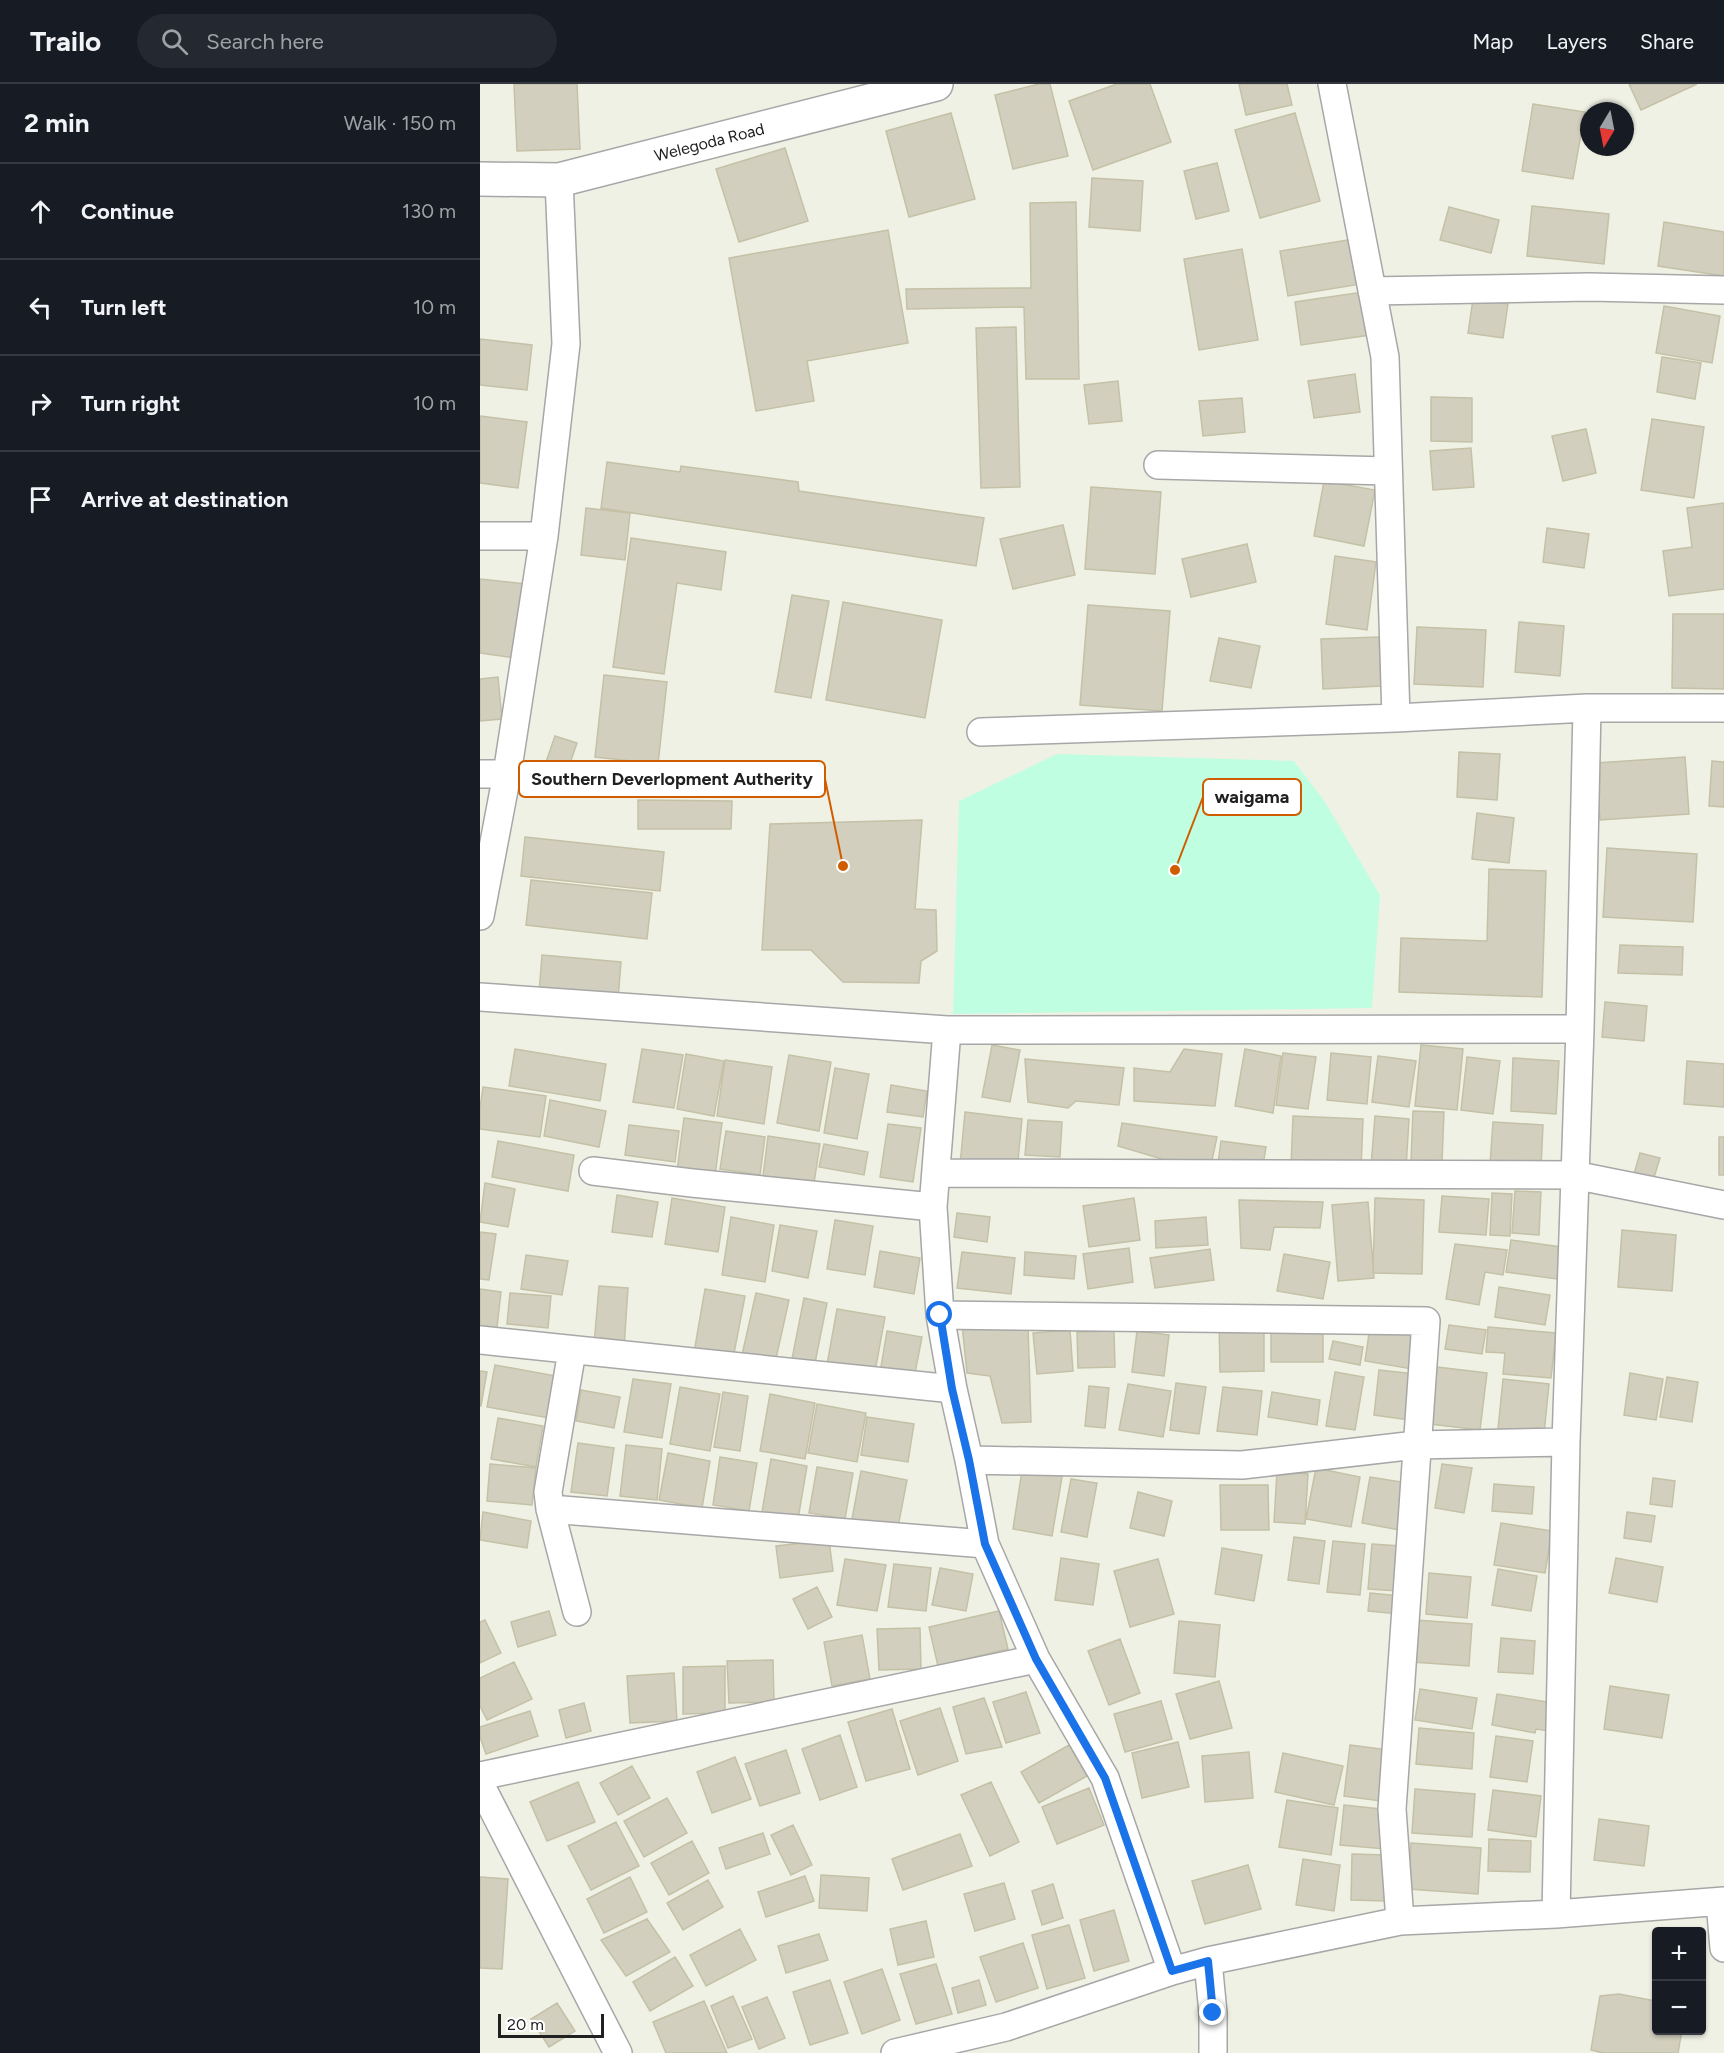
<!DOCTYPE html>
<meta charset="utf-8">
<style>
:root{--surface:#171b24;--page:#242831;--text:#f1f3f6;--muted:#9ea1a6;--line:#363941}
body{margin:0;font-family:Figtree,sans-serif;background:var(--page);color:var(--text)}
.controls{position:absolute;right:18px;bottom:18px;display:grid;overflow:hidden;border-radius:6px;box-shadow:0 2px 4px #0004}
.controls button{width:54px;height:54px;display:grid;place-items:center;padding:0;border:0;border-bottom:2px solid var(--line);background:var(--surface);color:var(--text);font:30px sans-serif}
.compass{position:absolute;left:1100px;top:18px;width:54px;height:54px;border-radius:50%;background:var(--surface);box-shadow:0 2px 4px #0004;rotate:190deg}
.scale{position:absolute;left:18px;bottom:15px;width:106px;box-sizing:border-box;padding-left:6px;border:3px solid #202020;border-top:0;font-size:16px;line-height:21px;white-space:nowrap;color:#202020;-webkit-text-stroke:4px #fff;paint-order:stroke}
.stop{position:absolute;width:18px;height:18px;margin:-14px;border:4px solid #1a73e8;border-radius:50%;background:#fff}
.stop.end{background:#1a73e8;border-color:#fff;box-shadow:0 2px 6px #0008}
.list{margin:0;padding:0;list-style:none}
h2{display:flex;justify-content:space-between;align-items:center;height:78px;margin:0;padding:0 24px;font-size:26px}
h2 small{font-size:20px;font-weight:400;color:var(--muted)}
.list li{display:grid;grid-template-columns:39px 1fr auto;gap:18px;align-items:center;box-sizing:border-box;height:96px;padding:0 24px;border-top:2px solid var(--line)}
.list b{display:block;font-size:22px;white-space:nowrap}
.list em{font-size:20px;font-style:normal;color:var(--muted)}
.icon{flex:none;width:33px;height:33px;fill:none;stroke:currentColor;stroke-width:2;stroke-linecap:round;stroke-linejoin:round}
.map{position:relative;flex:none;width:1244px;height:1969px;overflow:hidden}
header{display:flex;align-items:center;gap:36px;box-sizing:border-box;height:84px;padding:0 30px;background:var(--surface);border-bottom:2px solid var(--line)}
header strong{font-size:28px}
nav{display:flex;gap:33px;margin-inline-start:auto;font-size:21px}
.search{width:420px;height:54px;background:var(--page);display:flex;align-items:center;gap:15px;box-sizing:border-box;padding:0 21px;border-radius:33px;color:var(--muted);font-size:22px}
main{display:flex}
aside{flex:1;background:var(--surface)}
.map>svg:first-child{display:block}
.park{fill:#bffee0}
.building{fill:#d2cfbe;stroke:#c4c1a6;stroke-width:1.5}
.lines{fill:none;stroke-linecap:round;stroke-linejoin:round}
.minor-casing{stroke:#a7a7a7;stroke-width:30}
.tertiary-casing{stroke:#a7a7a7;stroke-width:36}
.minor{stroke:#fff;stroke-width:27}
.tertiary{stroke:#fff;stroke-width:33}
.route{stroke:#1a73e8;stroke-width:8}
.labels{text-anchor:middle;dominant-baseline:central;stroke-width:5;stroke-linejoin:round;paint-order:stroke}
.street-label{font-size:16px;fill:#202020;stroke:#fff}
.leader{fill:none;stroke:#d05c00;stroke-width:2}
.callout-dot{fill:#d05c00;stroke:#fff;stroke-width:2}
.callout{fill:#fff;stroke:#d05c00;stroke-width:2}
.callout-label{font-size:18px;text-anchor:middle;font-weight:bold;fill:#202020}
</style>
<header>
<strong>Trailo</strong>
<div class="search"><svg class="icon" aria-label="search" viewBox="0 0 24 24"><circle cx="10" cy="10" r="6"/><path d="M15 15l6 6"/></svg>Search here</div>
<nav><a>Map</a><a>Layers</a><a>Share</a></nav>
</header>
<main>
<aside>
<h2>2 min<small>Walk · 150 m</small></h2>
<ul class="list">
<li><svg class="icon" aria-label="ahead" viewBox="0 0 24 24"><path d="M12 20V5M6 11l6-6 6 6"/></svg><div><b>Continue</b></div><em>130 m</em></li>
<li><svg class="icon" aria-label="left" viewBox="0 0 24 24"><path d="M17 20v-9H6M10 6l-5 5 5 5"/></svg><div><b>Turn left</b></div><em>10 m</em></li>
<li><svg class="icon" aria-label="right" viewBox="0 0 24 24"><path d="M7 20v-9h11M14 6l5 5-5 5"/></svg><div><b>Turn right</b></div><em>10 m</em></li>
<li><svg class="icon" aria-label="arrive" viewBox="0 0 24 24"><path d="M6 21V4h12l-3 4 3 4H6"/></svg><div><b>Arrive at destination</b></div></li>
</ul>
</aside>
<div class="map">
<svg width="1244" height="1969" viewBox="0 0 1244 1969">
<rect width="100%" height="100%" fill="#f0f1e5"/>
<path class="park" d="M577,670L814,677L845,718L900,811L892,924L473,930L479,717Z"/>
<path class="building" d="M34,0H97L100,65L37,67Z
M559,0H570L588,72L533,85L515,11Z
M637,0H670L691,58L613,86L589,17Z
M759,0H807L812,21L766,31Z
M1149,0H1217L1161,26Z
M1053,20L1105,28L1093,95L1042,87Z
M471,29L495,115L429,133L406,47Z
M815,29L840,117L780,134L755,46Z
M305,64L328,137L259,158L236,85Z
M737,79L749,127L716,135L704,87Z
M612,94L663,97L660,147L609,143Z
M596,118L599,295H546L544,223L427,225L426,205L551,204L550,119Z
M1052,122L1129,130L1124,180L1047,172Z
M969,123L1019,136L1011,169L960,156Z
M1184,138L1244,148V192L1178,182Z
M408,146L428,259L327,277L334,317L276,327L249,174Z
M873,155L881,200L808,212L800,167Z
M762,165L778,256L719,266L704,175Z
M883,208L890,251L821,261L815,218Z
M993,215L1028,220L1023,254L988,249Z
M1184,222L1240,232L1232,279L1176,269Z
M536,243L540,403L501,404L496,244Z
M0,255L52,261L47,306L0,301Z
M1182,273L1221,279L1215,315L1177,308Z
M875,290L880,328L834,334L828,297Z
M638,297L642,337L609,340L604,301Z
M951,313L992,314V358L951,357Z
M762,314L765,348L723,352L719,317Z
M0,332L47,338L38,404L0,399Z
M1172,335L1224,343L1214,414L1161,406Z
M1106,345L1116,389L1083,397L1072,352Z
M991,364L994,403L953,406L950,367Z
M127,378L200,388L201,382L318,398L319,407L504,434L496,482L121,424Z
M844,397L895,406L884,462L834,452Z
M611,403L681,408L675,490L605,485Z
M1244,419V505L1189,512L1183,467L1212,463L1207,424Z
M106,424L150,429L145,476L101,471Z
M583,441L595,491L533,505L520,455Z
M1067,444L1109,450L1104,484L1063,478Z
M151,454L246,468L241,506L197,499L184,590L133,583Z
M767,460L776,498L711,513L702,475Z
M855,472L896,478L887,546L846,540Z
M0,495L45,500L36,574L0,569Z
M312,511L349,517L331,614L295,608Z
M363,518L462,536L445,634L346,616Z
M608,521L690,527L682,627L600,621Z
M1193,530H1244V605L1192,604Z
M1039,538L1084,542L1080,592L1035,588Z
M937,543L1006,546L1003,603L934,600Z
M899,553L901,602L843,605L841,555Z
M739,554L780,562L771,604L730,597Z
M124,591L187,598L178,680L115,673Z
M18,593L22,635L0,637V595Z
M75,652L97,659L87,688L65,681Z
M979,668L1020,670L1017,716L977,713Z
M1205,673L1209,730L1120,736L1116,679Z
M1232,677L1244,678V723L1229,722Z
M158,716L252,717L251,745H158Z
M997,729L1034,734L1029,779L992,775Z
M442,736L435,825L456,826L457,867L441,877L439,899L363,898L331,866H282L290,740Z
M45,753L184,768L180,807L41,792Z
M1127,764L1217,770L1213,838L1123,833Z
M1009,785L1066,787L1062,913L919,908L921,854L1007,857Z
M51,796L172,809L167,855L46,841Z
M1140,861L1203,863L1202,891L1138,889Z
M62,871L141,878L138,916L59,909Z
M1125,918L1167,922L1164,957L1122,953Z
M512,961L540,966L530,1018L502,1013Z
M941,961L983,965L977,1026L935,1022Z
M35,965L126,980L120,1017L29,1002Z
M162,965L203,971L194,1024L153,1018Z
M704,965L742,970L735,1022L654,1017V984L690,988Z
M765,965L801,972L793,1029L755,1022Z
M803,969L836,973L828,1025L796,1021Z
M851,969L891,973L887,1020L847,1016Z
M206,970L244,977L234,1032L197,1025Z
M309,971L351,978L339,1047L297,1039Z
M898,972L936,977L929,1023L892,1018Z
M987,973L1020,977L1013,1030L981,1026Z
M1033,974L1079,977L1076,1030L1031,1027Z
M545,975L644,984L639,1021L596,1017L588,1024L548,1018Z
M245,976L292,983L284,1040L237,1032Z
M1207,977L1244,980V1023L1204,1020Z
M355,984L389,990L377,1055L344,1049Z
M411,1001L447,1007L443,1033L407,1028Z
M3,1003L66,1012L60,1053L0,1045V1024Z
M70,1016L126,1027L119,1063L64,1052Z
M933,1027L964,1028L962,1078L931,1077Z
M485,1028L542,1035L537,1087L480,1081Z
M813,1032L883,1035L881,1085L811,1082Z
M895,1032L929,1035L926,1084L891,1082Z
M204,1034L242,1039L234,1099L196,1094Z
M548,1036L582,1038L580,1073L545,1071Z
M1013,1038L1063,1041L1061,1084L1010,1081Z
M642,1039L737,1053L728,1095L681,1088L682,1075L638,1062Z
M408,1040L441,1044L433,1098L400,1093Z
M149,1041L199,1047L195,1078L145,1071Z
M246,1047L285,1053L280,1091L240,1085Z
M288,1052L340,1060L334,1099L283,1092Z
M1239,1053H1244V1091H1239Z
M18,1057L94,1071L88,1107L12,1093Z
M741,1057L786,1063L781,1094L737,1087Z
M344,1060L388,1068L384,1091L339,1083Z
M1160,1069L1180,1074L1171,1103L1152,1097Z
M5,1099L35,1105L28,1143L0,1138Z
M1035,1107L1061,1108L1059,1151L1032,1149Z
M1012,1109L1032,1110L1030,1152L1010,1151Z
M137,1111L178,1118L172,1153L132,1148Z
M962,1112L1009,1115L1006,1151L959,1148Z
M192,1114L245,1123L238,1168L185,1160Z
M654,1114L660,1156L609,1163L603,1122Z
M895,1114L944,1116L942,1190L893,1189Z
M759,1116L843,1118L840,1144L794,1143L790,1166L761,1164Z
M888,1118L894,1194L858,1197L852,1121Z
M477,1129L510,1133L507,1158L474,1153Z
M251,1133L294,1141L285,1198L242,1191Z
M726,1133L728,1161L676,1164L675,1137Z
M355,1136L393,1142L385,1191L347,1185Z
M300,1141L337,1147L328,1194L292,1187Z
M1142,1146L1196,1151L1192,1207L1138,1203Z
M0,1148L16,1150L9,1196L0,1195Z
M1031,1156L1081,1163L1077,1195L1026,1188Z
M975,1160L1027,1166L1023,1191L1005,1188L999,1221L966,1215Z
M649,1164L653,1198L608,1205L603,1170Z
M730,1165L734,1196L675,1204L670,1174Z
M400,1167L440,1174L434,1210L394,1203Z
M482,1168L535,1174L531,1210L477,1204Z
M545,1168L596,1172L594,1195L544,1191Z
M804,1170L850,1178L843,1215L797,1207Z
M46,1171L88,1177L82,1211L41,1205Z
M119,1202L148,1204L144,1264L114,1261Z
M1019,1203L1070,1211L1065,1241L1015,1233Z
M0,1205L21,1208L16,1252L0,1250Z
M225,1205L265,1212L252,1280L213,1274Z
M30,1209L71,1212L68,1244L27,1240Z
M276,1209L309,1216L295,1279L262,1271Z
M324,1214L347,1219L335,1279L312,1275Z
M357,1225L405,1233L394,1293L346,1286Z
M739,1236H784V1287L740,1288Z
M891,1236L938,1243L932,1285L885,1277Z
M791,1239L843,1240V1278H791Z
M548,1240L551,1338L522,1339L510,1292L487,1289L482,1241Z
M969,1241L1006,1246L1002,1270L965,1265Z
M1008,1243L1076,1249L1071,1294L1023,1290L1025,1269L1006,1268Z
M590,1246L593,1287L557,1290L553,1249Z
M407,1247L442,1253L435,1289L401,1283Z
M634,1247L635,1283L598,1284L597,1248Z
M657,1247L689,1251L684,1292L652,1288Z
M853,1257L883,1263L880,1281L849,1275Z
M15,1281L76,1292L69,1334L7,1323Z
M957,1283L1007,1289L1000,1346L950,1340Z
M899,1286L935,1290L929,1336L894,1331Z
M0,1287L7,1288L1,1322H0Z
M855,1288L884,1293L875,1346L846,1342Z
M1150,1289L1183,1295L1176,1336L1144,1331Z
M1187,1293L1218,1298L1212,1338L1180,1333Z
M153,1295L191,1300L182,1354L144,1348Z
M1023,1295L1069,1300L1064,1350L1018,1345Z
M696,1299L726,1303L719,1350L690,1346Z
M648,1300L691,1307L683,1353L639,1346Z
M609,1302L629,1304L625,1344L605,1342Z
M200,1303L240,1310L230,1367L190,1360Z
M743,1303L782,1307L777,1351L737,1347Z
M101,1306L140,1313L134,1344L96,1337Z
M243,1308L268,1312L260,1367L234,1363Z
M792,1308L840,1316L837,1341L788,1333Z
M290,1310L335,1319L325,1375L280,1367Z
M337,1320L386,1329L377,1378L328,1369Z
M387,1333L434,1340L428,1378L381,1371Z
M18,1334L63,1342L56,1383L11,1375Z
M98,1359L134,1364L127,1412L91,1408Z
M146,1361L182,1365L177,1416L140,1412Z
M188,1369L230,1377L222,1424L179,1416Z
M240,1373L277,1379L269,1427L233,1421Z
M291,1375L327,1382L318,1435L282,1428Z
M10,1380L56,1384L52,1421L7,1417Z
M543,1380L583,1387L572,1452L533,1445Z
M962,1380L992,1384L984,1429L955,1424Z
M337,1383L373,1389L365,1435L329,1429Z
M836,1384L880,1393L871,1443L826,1435Z
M381,1387L427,1396L418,1443L372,1435Z
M797,1387L828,1390L825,1440L794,1438Z
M890,1393L928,1399L920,1446L882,1439Z
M1173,1394L1195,1397L1192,1423L1170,1420Z
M591,1395L617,1399L607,1453L581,1448Z
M1014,1400L1054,1403L1052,1430L1012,1427Z
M740,1401H788L789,1446H741Z
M658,1408L692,1417L684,1452L650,1444Z
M3,1428L51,1437L47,1464L0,1456Z
M1147,1428L1175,1432L1171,1458L1144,1454Z
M1021,1439L1072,1447L1065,1489L1014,1481Z
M814,1453L845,1457L839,1500L808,1496Z
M349,1456L353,1487L300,1494L296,1462Z
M853,1457L885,1460L880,1511L847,1508Z
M892,1460L921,1462L918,1507L888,1505Z
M742,1464L782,1471L774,1517L735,1510Z
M581,1474L619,1480L613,1521L575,1516Z
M1136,1474L1183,1483L1177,1518L1129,1509Z
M365,1475L406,1481L397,1527L357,1521Z
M678,1475L694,1530L650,1543L634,1487Z
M414,1480L451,1484L446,1527L408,1523Z
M460,1484L493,1490L486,1527L452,1521Z
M1018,1485L1057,1492L1051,1527L1012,1521Z
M949,1489L991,1493L987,1534L946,1530Z
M337,1503L352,1533L328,1545L313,1515Z
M890,1509L920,1512L919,1530L888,1527Z
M69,1527L76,1551L38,1563L31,1538Z
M519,1527L528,1565L458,1582L449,1543Z
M5,1536L21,1569L0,1579V1538Z
M935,1536L992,1540L989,1582L932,1578Z
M699,1537L740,1541L735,1593L694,1589Z
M440,1544L441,1585L399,1586L397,1545Z
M382,1551L390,1595L352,1602L344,1558Z
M1021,1554L1055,1557L1053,1590L1018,1588Z
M640,1555L660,1609L629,1621L608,1567Z
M293,1576L294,1618L249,1619L247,1577Z
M34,1578L52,1615L7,1636L0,1622V1594Z
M245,1582V1629L203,1630V1583Z
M194,1589L197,1637L150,1639L147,1592Z
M739,1597L752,1644L710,1655L696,1610Z
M1130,1602L1189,1611L1182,1654L1124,1645Z
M940,1605L997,1614L992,1645L935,1636Z
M546,1608L560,1649L526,1659L513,1618Z
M1017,1610L1074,1619L1069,1647L1056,1645L1055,1649L1012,1641Z
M504,1614L522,1663L486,1670L473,1623Z
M681,1617L692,1655L645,1668L634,1630Z
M104,1619L111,1647L86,1654L79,1626Z
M460,1624L478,1677L438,1691L420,1637Z
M412,1625L430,1685L386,1697L368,1638Z
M50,1627L58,1652L6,1670L0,1653V1643Z
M939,1644L994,1649L992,1685L936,1680Z
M360,1651L377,1703L340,1716L322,1665Z
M1016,1652L1053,1657L1047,1698L1010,1693Z
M698,1658L709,1703L662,1714L652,1669Z
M589,1661L607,1692L559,1719L541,1688Z
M870,1661L908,1666L901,1717L864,1712Z
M306,1666L320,1709L280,1722L265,1680Z
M769,1668L773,1714L725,1718L722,1672Z
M803,1669L863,1682L854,1721L795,1708Z
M255,1673L271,1715L232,1729L217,1688Z
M152,1682L170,1714L138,1731L120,1699Z
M98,1698L115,1738L67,1757L50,1718Z
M511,1698L539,1758L510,1772L481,1711Z
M609,1704L624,1741L577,1760L562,1723Z
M935,1705L995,1710L992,1753L932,1749Z
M1013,1706L1061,1712L1056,1753L1008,1746Z
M187,1714L207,1749L164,1773L144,1737Z
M807,1716L858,1724L851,1771L799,1763Z
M864,1721L910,1726L906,1765L860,1761Z
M1119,1735L1169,1742L1164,1782L1114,1776Z
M136,1738L159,1782L111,1806L88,1762Z
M313,1741L332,1781L311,1791L291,1751Z
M283,1749L290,1770L246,1785L239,1764Z
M480,1750L492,1782L423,1806L412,1775Z
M1009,1755L1051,1757L1050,1788L1008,1787Z
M212,1757L229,1789L189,1811L171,1779Z
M931,1759L1001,1764L998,1810L928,1805Z
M872,1770L907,1771L906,1817L871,1816Z
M823,1775L860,1781L854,1827L816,1821Z
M768,1781L781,1825L725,1840L712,1797Z
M341,1791L389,1794L387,1827L339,1824Z
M325,1792L334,1817L286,1833L278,1808Z
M0,1793L28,1795L22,1885L0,1884Z
M150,1793L167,1828L124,1849L107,1815Z
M228,1796L243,1823L203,1846L187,1819Z
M524,1799L535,1835L495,1847L484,1810Z
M573,1800L583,1834L562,1841L552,1807Z
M634,1826L649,1877L614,1887L600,1836Z
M167,1835L190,1868L146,1892L121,1856Z
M446,1837L454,1873L418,1881L410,1845Z
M589,1841L605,1894L567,1905L552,1851Z
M260,1845L276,1876L226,1902L210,1871Z
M339,1850L348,1876L306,1889L298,1862Z
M543,1859L558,1904L516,1918L500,1873Z
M195,1873L213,1902L170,1927L153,1898Z
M456,1880L472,1930L436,1940L420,1890Z
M402,1885L420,1936L382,1950L364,1898Z
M350,1896L368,1949L330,1961L313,1908Z
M499,1896L506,1921L478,1929L472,1904Z
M1139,1910L1176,1917V1946H1202L1198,1969H1123L1111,1966L1120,1912Z
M253,1912L272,1955L248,1964L231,1922Z
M287,1913L305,1954L279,1965L262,1923Z
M224,1917L247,1969H186L173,1938Z
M77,1919L95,1947L69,1963L51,1935Z"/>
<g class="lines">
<defs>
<path id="minor" d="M852,0L905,273L916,634
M892,207L1109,203L1244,206
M678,381L908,387
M0,452H64
M501,648L916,634L1107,624H1244
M0,690H27
M0,832L27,690L64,452L86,260L79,96
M0,913L467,946L1100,945
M467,946L453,1123L460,1231L473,1305L489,1376L505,1460L556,1575L625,1694L692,1887
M113,1087L212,1099L453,1123
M456,1089L1094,1091L1244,1121
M460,1231L946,1237L912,1725L920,1837
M0,1256L473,1305
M92,1267L68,1408L70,1425L97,1528
M489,1376L762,1381L936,1361L1086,1358
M70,1425L505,1460
M0,1692L556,1575
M0,1700L138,1969
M1240,1818L1244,1864
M1076,1830L1086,1358L1100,945L1107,624
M728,1877L733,1929V1969
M415,1969L526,1943L692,1887L728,1877L920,1837L1076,1830L1244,1817"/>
<g id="tertiary">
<path id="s1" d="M0,95L79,96L456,0"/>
</g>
</defs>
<use href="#minor" class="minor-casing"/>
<use href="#tertiary" class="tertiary-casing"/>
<use href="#minor" class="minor"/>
<use href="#tertiary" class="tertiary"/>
</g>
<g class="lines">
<path class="route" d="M460,1231L472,1305L489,1376L505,1460L556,1575L625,1694L692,1887L728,1877L733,1929"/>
</g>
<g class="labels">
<g class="street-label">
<text stroke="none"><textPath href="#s1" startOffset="234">Welegoda Road</textPath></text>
</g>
</g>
<path class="leader" d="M363 782L345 695M695 786L723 713"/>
<g class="callout-dot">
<circle cx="363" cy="782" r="6"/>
<circle cx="695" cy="786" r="6"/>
</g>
<g class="callout">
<rect x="39" y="677" width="306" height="36" rx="6"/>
<rect x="723" y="695" width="98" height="36" rx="6"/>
</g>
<g class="callout-label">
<text x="192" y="701">Southern Deverlopment Autherity</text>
<text x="772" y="719">waigama</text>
</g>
</svg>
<div class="controls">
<button>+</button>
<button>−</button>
</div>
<svg class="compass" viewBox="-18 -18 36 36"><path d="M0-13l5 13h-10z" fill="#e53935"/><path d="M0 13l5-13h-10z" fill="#9ea1a6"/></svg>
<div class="scale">20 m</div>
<div class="stop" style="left:460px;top:1231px"></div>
<div class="stop end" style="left:733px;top:1929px"></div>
</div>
</main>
